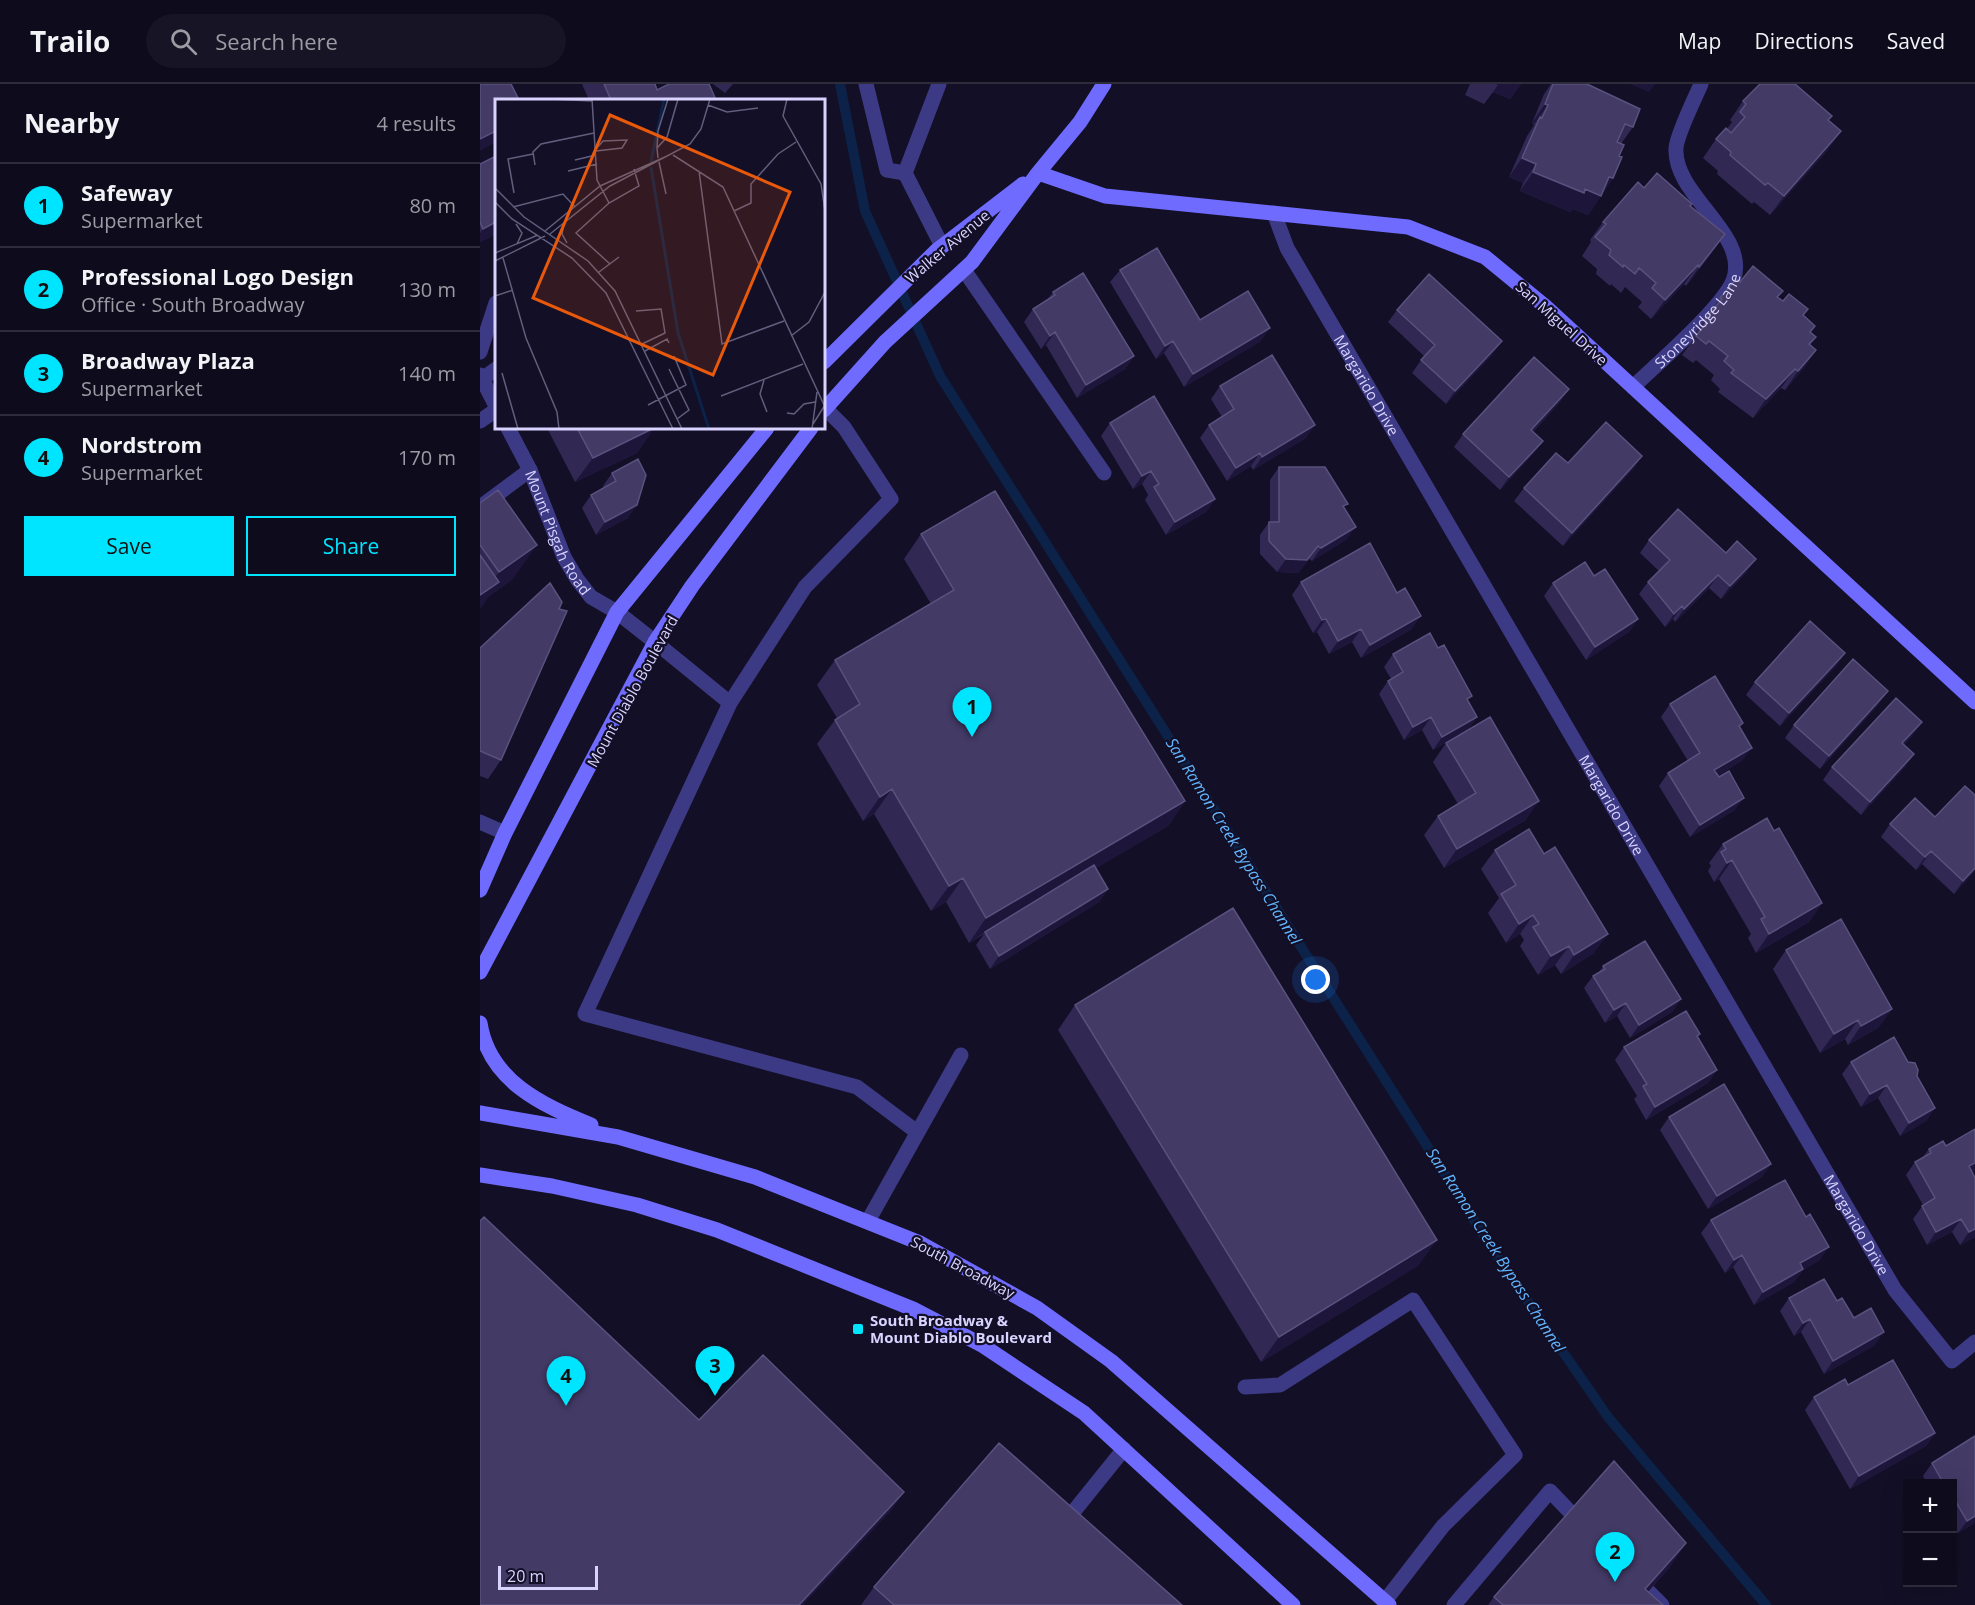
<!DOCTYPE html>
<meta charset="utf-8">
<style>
:root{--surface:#0e0b1c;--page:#171425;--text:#f1f3f6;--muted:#9b9ba3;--line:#2e2b3b;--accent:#00e5ff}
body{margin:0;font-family:"Open Sans",sans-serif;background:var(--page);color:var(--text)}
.controls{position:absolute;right:18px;bottom:18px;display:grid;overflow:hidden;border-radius:0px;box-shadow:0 6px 24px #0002}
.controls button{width:54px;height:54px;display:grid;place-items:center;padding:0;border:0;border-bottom:2px solid var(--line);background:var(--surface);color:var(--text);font:30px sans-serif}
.scale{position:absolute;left:18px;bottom:15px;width:100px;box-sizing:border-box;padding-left:6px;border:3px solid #d9d4ff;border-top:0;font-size:16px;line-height:21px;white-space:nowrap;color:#d9d4ff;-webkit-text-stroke:4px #130f26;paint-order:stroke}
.you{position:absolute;left:836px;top:896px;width:21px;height:21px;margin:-15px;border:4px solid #fff;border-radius:50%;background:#1a73e8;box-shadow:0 0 0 9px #1a73e833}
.badge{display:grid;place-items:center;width:39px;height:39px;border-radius:50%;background:var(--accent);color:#111;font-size:20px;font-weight:700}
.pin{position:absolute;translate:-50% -50px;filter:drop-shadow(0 2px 3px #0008)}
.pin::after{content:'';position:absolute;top:32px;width:21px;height:18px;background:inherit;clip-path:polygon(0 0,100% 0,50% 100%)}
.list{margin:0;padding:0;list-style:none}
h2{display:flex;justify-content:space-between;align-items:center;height:78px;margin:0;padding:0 24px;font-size:26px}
h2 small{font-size:20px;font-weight:400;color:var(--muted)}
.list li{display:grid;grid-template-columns:39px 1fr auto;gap:18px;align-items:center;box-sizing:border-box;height:84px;padding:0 24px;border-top:2px solid var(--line)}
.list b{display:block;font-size:22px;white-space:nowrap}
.list p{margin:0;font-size:20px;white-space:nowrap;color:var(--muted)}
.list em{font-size:20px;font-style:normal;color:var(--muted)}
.actions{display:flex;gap:12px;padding:18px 24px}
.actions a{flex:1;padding:14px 0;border:2px solid var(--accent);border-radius:0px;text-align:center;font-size:21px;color:var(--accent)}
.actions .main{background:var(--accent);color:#111}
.icon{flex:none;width:33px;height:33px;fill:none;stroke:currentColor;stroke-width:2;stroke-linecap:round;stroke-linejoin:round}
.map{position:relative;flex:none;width:1495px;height:1521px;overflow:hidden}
header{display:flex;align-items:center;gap:36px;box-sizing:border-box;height:84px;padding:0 30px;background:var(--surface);border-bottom:2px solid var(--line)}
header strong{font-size:28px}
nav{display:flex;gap:33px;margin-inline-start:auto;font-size:21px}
.search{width:420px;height:54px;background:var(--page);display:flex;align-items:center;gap:15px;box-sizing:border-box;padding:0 21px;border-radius:33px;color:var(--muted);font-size:22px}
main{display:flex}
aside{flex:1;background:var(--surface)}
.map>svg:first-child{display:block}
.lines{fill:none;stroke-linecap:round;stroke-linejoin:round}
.stream{stroke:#0c2248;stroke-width:10}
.lane{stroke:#3d3a85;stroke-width:15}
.street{stroke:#3d3a85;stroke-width:15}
.secondary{stroke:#6f6bff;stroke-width:15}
.wall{fill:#312854}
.shaded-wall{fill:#1d163a}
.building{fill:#433a66;stroke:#5a527e;stroke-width:1.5}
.poi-dot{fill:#00e5ff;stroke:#130f26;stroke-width:2}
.labels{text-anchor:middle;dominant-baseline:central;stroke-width:4.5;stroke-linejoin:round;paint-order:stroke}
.street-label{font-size:15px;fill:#d9d4ff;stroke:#130f26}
.poi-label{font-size:15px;font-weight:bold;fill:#d9d4ff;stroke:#130f26;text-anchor:start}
.water-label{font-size:16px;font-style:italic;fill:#62b6ff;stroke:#130f26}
.inset-river{fill:none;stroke:#0c2248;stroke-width:3}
.inset-road{fill:none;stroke:#625e7d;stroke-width:1.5}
.view{fill:#e8590c;fill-opacity:0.15;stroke:#e8590c;stroke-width:3}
.inset-edge{fill:none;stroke:#d9d4ff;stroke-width:3}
</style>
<header>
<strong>Trailo</strong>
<div class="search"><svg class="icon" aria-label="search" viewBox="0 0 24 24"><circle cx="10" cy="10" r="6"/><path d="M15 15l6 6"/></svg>Search here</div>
<nav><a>Map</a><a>Directions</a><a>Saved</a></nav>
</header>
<main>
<aside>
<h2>Nearby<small>4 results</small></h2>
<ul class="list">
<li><span class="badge">1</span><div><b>Safeway</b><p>Supermarket</p></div><em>80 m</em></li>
<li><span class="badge">2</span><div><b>Professional Logo Design</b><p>Office · South Broadway</p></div><em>130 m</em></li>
<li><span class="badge">3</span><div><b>Broadway Plaza</b><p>Supermarket</p></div><em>140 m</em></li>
<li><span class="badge">4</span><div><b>Nordstrom</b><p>Supermarket</p></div><em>170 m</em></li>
</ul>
<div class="actions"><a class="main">Save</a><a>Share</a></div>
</aside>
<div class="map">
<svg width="1495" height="1521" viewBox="0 0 1495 1521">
<rect width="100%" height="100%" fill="#130f26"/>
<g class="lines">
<path class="stream" d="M360,0L385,127L460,292L1018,1174L1128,1333L1286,1521"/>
<g class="lane">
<path d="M386,0L407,86L425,89"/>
<path d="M459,0L425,89L462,162"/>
<path d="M484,186L624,389"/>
<path d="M0,268L16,219"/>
<path d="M2,295L16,285"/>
<path id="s1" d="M1153,303C1177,280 1241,225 1253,197C1271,150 1193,112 1196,64C1197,50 1215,14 1221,0"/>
<path d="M344,323L364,343L411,415L325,503L250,619L105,930L377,1003L437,1048"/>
<path d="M0,337L16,326"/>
<path d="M0,423L50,386"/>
<path d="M175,558L250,619"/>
<path d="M0,738L25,749"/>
<path d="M388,1137L481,971"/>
<path d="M765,1303L800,1301L933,1216L1035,1371L963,1442L905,1517"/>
<path d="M582,1442L644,1365"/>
<path d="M1168,1507L1182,1521"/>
<path d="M974,1521L1070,1407L1092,1430"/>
</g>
<g class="street">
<path id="s2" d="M794,129L807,164L1415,1206L1472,1277L1495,1258"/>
<path d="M0,291L16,322"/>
<path id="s3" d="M28,344L50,386L84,473L97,495L111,513L137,528L175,558"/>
</g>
<path class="secondary" d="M558,89L625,112L928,143L1005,173L1066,223L1495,618
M344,278L456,167L543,100
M344,326L405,258L492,178L558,89L600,38L624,0
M0,806L25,749L137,528L287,344
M0,888L175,558L212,502L331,344
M0,939C9,997 62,1021 111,1041
M0,1029L138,1053L275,1093L440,1159L557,1224L631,1277L909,1521
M0,1091L72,1102L157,1121L237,1146L433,1225L502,1261L604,1329L813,1521"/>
</g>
<path class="wall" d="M102,0H175L177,6L236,16H109Z
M233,0H253L245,9Z
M990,0H1041L1030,15L1013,8L1004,20L985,11Z
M1071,0H1107L1153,43L1141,60L1133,94L1108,131L1093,125L1090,128L1040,107L1043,99L1029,93L1047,52L1054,41L1052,39L1064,10Z
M1263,17L1348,37V66L1290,131L1274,118L1272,120L1237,90L1238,87L1223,74L1236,55L1247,45L1252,38L1250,36Z
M0,80L16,150L0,158Z
M1164,104L1210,122L1232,169L1206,202L1204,200L1171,235L1158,223L1162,218L1145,203L1141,209L1131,200L1130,202L1116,190L1117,185L1102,172L1111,158L1110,156L1123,138Z
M640,186L720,236L781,257L704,303L684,269L676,275L630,198Z
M1260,198L1303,207L1298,213L1303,217L1328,225L1323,231L1331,248L1336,253L1330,261L1336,266L1323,285L1305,306L1301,304L1273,334L1238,308L1240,305L1231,296L1234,291L1216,276L1213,279L1202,271L1213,256L1211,254L1240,214Z
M573,208L654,272L645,285L597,314L566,261L561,265L544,238L553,225L567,216Z
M917,226L1013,270L966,320L932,289L944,272L908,238Z
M740,302L826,354L773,386L771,382L747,397L720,354L729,341L742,333L731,315Z
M1089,305L1080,318L1053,348L1063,357L1054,369L1020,406L974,363L983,350Z
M630,339L735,415L726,428L686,451L665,416L668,411L662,400L653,405L621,352Z
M67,344H174L157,369L95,398Z
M1162,372L1153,385L1083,462L1034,417L1044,404L1088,379Z
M158,375L148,434L116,451L102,424L111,411L124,404L123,402L132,389Z
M799,383L865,424L867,455L832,477L829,475L818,489L797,488L780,470V451L789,438H790V396Z
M0,419L33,495L8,513L0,525Z
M441,450L705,717L688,742L616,784L628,805L619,818L510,885L496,861L504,850L489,859L466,818L451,827L394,730L383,737L337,660L355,636L357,634L337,601L355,576L451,520L424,475Z
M1169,456L1267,488L1241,515L1229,504L1195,538L1193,535L1185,543L1159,510L1168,498L1179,487L1160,469Z
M1114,492L1158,535L1149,548L1106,576L1064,512L1073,499Z
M821,498L932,545L881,574L872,558L849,570L837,548L833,549L812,511Z
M0,564L21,676L8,695L0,692Z
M1365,569L1356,582L1300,642L1266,611L1275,598Z
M913,570L988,617L997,633L988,646L953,666L942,646L924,656L899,610L908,597L911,595L904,583Z
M1190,620L1263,639L1260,643L1263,676L1237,692L1255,726L1210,753L1179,702L1188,689L1208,677L1181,633Z
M1399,620L1340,685L1305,654L1314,641Z
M1433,651L1424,661L1434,670L1425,683L1381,731L1343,696L1352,683Z
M966,659L1046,736L964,784L944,751L958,732L978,720L953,678Z
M1495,711V787L1474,810L1442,780L1436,786L1401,753L1410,740L1455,733Z
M1294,747L1342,819L1329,838L1276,869L1268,854L1271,850L1239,795L1234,798L1228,787L1231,782L1229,779L1243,760Z
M1015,766L1114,869L1081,890L1075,881L1058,891L1040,862L1044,856L1040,850L1026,859L1008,829L1019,814L1001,785Z
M1306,866L1412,925L1398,944L1368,961L1365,955L1340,969L1293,885Z
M1123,882L1201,915L1192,928L1150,954L1137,932L1125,939L1104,904L1113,892L1119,888Z
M595,921L939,1181L781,1278L578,946Z
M1217,953L1237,986L1228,999L1166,1036L1154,1015L1157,1012L1135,976L1144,963Z
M1371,978H1428L1455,1024L1446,1037L1420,1052L1398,1014L1381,1023L1362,990Z
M1189,1033L1282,1093L1228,1125L1180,1046Z
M1495,1045V1086L1492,1088L1495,1094V1153L1480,1161L1472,1148L1447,1161L1433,1135L1443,1121L1426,1091L1435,1078L1442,1074L1449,1065L1466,1062Z
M1231,1136L1340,1176L1323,1186L1314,1198L1274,1221L1253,1183L1245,1189L1221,1149Z
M1309,1214L1357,1217L1374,1234L1395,1261L1344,1290L1321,1248L1314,1252L1300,1227Z
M1334,1313L1455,1349L1446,1362L1370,1405L1325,1326Z
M1495,1352V1439L1478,1449L1473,1440V1400H1447L1443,1392L1452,1379Z
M1206,1459L1189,1484L1168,1508L1183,1521H1008L1014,1513Z
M394,1503L702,1521H381Z"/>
<path class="shaded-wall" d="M1016,0H1041L1030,15L1013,8L1018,1Z
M1150,0H1175L1169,8Z
M1065,20L1068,21L1054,40L1052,39Z
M16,47V58L0,67V55Z
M1361,47L1348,66L1290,131L1304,112Z
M1042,74L1056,80L1043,99L1029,93Z
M1053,88L1105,105L1129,93L1133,94L1108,131L1093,125L1090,128L1040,107Z
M16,138V150L0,158V149L3,145Z
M1245,150L1232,169L1206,202L1219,183Z
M1218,181L1204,200L1171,235L1185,216Z
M790,244L781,257L704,303L713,290Z
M575,248L566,261L561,265L570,252Z
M693,257L684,269L676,275L685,262Z
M1022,257L1013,270L966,320L975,307Z
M1336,266L1323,285L1305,306L1318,287Z
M654,272L645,285L597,314L606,301Z
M1315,285L1301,304L1273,334L1286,315Z
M1089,305L1080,318L1042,359L1051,346Z
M835,341L826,354L773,386L782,373Z
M174,344L157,369L95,398L113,374Z
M1063,357L1054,369L1020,406L1029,393Z
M780,369L771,382L747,397L756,384Z
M1162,372L1153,385L1083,462L1092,449Z
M671,387L662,400L653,405L662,392Z
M735,415L726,428L686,451L695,438Z
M157,421L148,434L116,451L125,438Z
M876,443L867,455L832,477L841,464Z
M57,461L33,495L8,513L0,525V511L6,506L19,488Z
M838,462L818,489L797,488L806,475Z
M1276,475L1267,488L1241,515L1250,502Z
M1238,491L1229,504L1195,538L1204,525Z
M1202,522L1193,535L1185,543L1194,530Z
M941,532L932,545L881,574L890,561Z
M846,535L837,548L833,549L842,536Z
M1158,535L1149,548L1106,576L1115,563Z
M881,545L872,558L849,570L858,557Z
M1365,569L1356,582L1300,642L1309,629Z
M1408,607L1399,620L1340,685L1349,672Z
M951,633L942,646L924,656L933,643Z
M997,633L988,646L953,666L962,653Z
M1442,638L1433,651L1413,672L1422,659Z
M1272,664L1263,676L1225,699L1234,686Z
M1434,670L1425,683L1381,731L1390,718Z
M412,705L394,730L383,737L400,713Z
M1264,714L1255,726L1210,753L1220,741Z
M705,717L688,742L505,849V848L489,859L506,834Z
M1059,717L1046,736L964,784L977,765Z
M1451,767L1442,780L1436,786L1445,773Z
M1252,776L1239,795L1234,798L1247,779Z
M1495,784V787L1474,810L1483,797Z
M483,794L466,818L451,827L469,802Z
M628,805L619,818L510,885L519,872Z
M1342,819L1329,838L1276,869L1289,850Z
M1053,831L1040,850L1026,859L1039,840Z
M1128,850L1114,869L1081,890L1094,871Z
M1089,862L1075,881L1058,891L1071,872Z
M1201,915L1192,928L1150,954L1159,941Z
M1146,919L1137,932L1125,939L1134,926Z
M1412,925L1398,944L1368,961L1381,942Z
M1378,936L1365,955L1340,969L1354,950Z
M1237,986L1228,999L1166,1036L1175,1023Z
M1407,1001L1398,1014L1381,1023L1390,1010Z
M1455,1024L1446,1037L1420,1052L1429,1039Z
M1495,1079V1086L1480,1095L1489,1082Z
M1291,1080L1282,1093L1228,1125L1237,1112Z
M1481,1135L1472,1148L1447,1161L1456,1148Z
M1495,1145V1153L1480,1161L1489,1148Z
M957,1156L939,1181L781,1278L799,1253Z
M1349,1163L1340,1176L1323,1186L1314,1198L1274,1221L1283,1208L1320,1179Z
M1262,1171L1253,1183L1245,1189L1254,1176Z
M1330,1235L1321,1248L1314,1252L1323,1239Z
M1404,1248L1395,1261L1344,1290L1353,1277Z
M1455,1349L1446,1362L1370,1405L1379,1392Z
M424,1408L411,1427L323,1521H319Z
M1495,1432V1439L1478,1449L1487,1437Z
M1206,1459L1189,1484L1156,1521L1165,1505Z"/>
<path class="building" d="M0,0H31L39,16H16V47L0,55Z
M124,0H175L177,6L189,0H229L236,16H131Z
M1073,0H1107L1160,25L1153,43L1145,40L1137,58L1144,61L1139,72L1142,73L1133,94L1129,93L1121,112L1105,105L1104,109L1053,88L1056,80L1042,74L1060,33L1062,34L1068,21L1065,20Z
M1280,0H1315L1352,32L1348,36L1361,47L1304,112L1288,99L1285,101L1250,71L1251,68L1236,55L1246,44L1251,49L1265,33L1260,28L1266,20L1263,17Z
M16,72V138L3,145L0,138V80Z
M1177,89L1212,120L1210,122L1245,150L1219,183L1218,181L1185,216L1172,204L1176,199L1159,184L1155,190L1144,181L1143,183L1129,171L1131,166L1115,153L1126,140L1123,138L1158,98L1164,104Z
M677,164L720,236L768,207L790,244L713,290L693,257L685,262L640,186Z
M1273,182L1303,207L1297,213L1303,217L1309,210L1328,225L1323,231L1335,242L1330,248L1336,253L1329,260L1336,266L1318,287L1315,285L1286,315L1251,289L1254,286L1244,277L1248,272L1229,257L1226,260L1216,252L1227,238L1225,235L1242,215L1240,214L1256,195L1260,198Z
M603,189L654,272L606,301L575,248L570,252L553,225L575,211L573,208Z
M949,190L1022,257L975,307L941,276L955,261L917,226Z
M792,271L835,341L782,373L780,369L756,384L729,341L754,325L740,302Z
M1054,273L1089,305L1051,346L1063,357L1029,393L983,350Z
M674,312L735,415L695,438L674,403L679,400L671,387L662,392L630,339Z
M1126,338L1162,372L1092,449L1044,404L1076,369L1088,379Z
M97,344H174L113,374Z
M158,375L166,391L157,421L125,438L111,411L136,397L132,389Z
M799,383H845L868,420L863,422L876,443L841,464L838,462L827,476L806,475L789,457V438H799Z
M18,406L57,461L19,488L0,461V419Z
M515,407L705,717L506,834L483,794L469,802L412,705L400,713L355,636L380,620L355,576L474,506L441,450Z
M1198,425L1246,469L1257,457L1276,475L1250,502L1238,491L1204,525L1202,522L1194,530L1168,498L1190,476L1169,456Z
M890,459L917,509L925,504L941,532L890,561L881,545L858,557L846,535L842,536L821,498Z
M0,471L19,498L0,511Z
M1105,478L1114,492L1125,485L1158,535L1115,563L1073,499Z
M70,499L82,518L79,525L87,527L21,676L0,667V564Z
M1330,537L1365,569L1309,629L1275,598Z
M950,549L958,564L964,561L992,612L987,615L997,633L962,653L951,633L933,643L908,597L923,588L913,570Z
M1373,575L1408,607L1349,672L1314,641Z
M1235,592L1263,639L1259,642L1272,664L1234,686L1239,693L1249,687L1264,714L1220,741L1188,689L1220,669L1190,620Z
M1416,614L1442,638L1422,659L1434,670L1390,718L1352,683Z
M1010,633L1059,717L977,765L958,732L996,709L966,659Z
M1485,702L1495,711V784L1483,797L1451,767L1445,773L1410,740L1435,714L1455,733Z
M1287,734L1294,747L1299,744L1342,819L1289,850L1281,835L1285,833L1252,776L1247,779L1241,768L1246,765L1243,760Z
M1049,745L1064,770L1075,763L1128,850L1094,871L1089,862L1071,872L1053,843L1059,840L1053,831L1039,840L1021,810L1036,801L1015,766Z
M614,781L628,805L519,872L505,848Z
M753,824L957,1156L799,1253L595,921Z
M1361,835L1412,925L1381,942L1378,936L1354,950L1306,866Z
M1165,857L1201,915L1159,941L1146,919L1134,926L1113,892L1125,885L1123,882Z
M1206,927L1220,950L1217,952L1237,986L1175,1023L1163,1002L1167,1000L1144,963Z
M1414,953L1428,978L1435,979L1438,986L1437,992L1455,1024L1429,1039L1407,1001L1390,1010L1371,978Z
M1244,1000L1291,1080L1237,1112L1189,1033Z
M1495,1045V1079L1489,1082L1495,1094V1145L1489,1148L1481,1135L1456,1148L1442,1122L1455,1114L1435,1078L1451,1069L1449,1065L1463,1057L1466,1062Z
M1305,1096L1326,1133L1330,1130L1349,1163L1320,1179L1323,1185L1283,1208L1262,1171L1254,1176L1231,1136Z
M4,1133L219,1336L283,1271L424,1408L319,1521H0V1137Z
M1344,1195L1357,1217L1362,1214L1374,1234L1391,1224L1404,1248L1353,1277L1330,1235L1323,1239L1309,1214Z
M1413,1276L1455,1349L1379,1392L1334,1313L1365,1295L1368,1301Z
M1495,1352V1432L1487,1437L1473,1413V1400H1464L1452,1379Z
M519,1359L702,1521H414L394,1503Z
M1134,1377L1206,1459L1165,1505L1183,1521H1023L1014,1513Z"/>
<rect class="poi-dot" x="372" y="1239" width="12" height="12" rx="3"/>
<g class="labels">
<g class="street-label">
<text transform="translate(467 162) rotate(-40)">Walker Avenue</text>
<text stroke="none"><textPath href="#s1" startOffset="93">Stoneyridge Lane</textPath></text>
<text transform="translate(1082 239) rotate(42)">San Miguel Drive</text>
<text stroke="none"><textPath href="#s2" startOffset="196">Margarido Drive</textPath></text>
<text stroke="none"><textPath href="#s3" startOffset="116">Mount Pisgah Road</textPath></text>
<text transform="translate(152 607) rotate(-61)">Mount Diablo Boulevard</text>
<text stroke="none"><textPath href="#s2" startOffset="682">Margarido Drive</textPath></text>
<text stroke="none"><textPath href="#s2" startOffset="1168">Margarido Drive</textPath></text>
<text transform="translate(483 1183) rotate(28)">South Broadway</text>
</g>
<g class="poi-label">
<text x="390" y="1236">South Broadway &amp;<tspan x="390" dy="17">Mount Diablo Boulevard</tspan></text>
</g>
<g class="water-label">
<text transform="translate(754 757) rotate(58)">San Ramon Creek Bypass Channel</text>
<text transform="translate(1016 1166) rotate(57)">San Ramon Creek Bypass Channel</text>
</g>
</g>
<g transform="translate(15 15)">
<rect width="330" height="330" fill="#130f26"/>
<path class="inset-river" d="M156,63L169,0M156,68L183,234L214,330"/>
<path class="inset-road" d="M56,0L97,2M97,0L102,81L114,104M292,0L288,17L326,85L330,112M213,6L232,13L263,9M162,49L163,32L173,0M101,50L108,42L132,41L127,49L101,52M178,56L228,88L330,308M163,59L162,49L172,38L183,0M80,61L101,56M164,63L171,95M40,66L38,53L46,45L99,34M73,72L102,65M204,72L227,245L289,222M0,89L29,118L93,162L120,192L187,330M19,94L13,60L38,55M0,103L17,120L77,159L111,194L178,330M18,108L68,95L80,108M239,112L256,104V85L283,55L301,43M69,124L67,135L72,144M21,125L27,134L22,145M50,132L105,87L170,58M55,135L115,87L195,45L206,30L215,0M0,154L43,136M8,159L31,239L62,313L64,330M0,162L50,137M115,165L81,134L114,104L144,87L139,70M104,173L124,158M0,197L18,191M141,212L166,210L170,234L147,245M296,237L314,223L330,193M150,252L172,240L174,244M174,270L194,311L182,320M7,274L23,330M269,281L265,295L272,313M226,297L308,265M153,306L191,286L179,257M292,314L299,315L309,305L320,303M318,325L330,306M317,330L322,293"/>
<path class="view" d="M115,16L295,93L218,276L38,199Z"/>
<rect width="330" height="330" class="inset-edge"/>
</g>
</svg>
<div class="controls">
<button>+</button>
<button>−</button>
</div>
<div class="scale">20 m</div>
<div class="you"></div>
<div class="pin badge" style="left:492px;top:653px">1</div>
<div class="pin badge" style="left:1135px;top:1498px">2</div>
<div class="pin badge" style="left:235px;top:1312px">3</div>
<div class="pin badge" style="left:86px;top:1322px">4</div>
</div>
</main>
